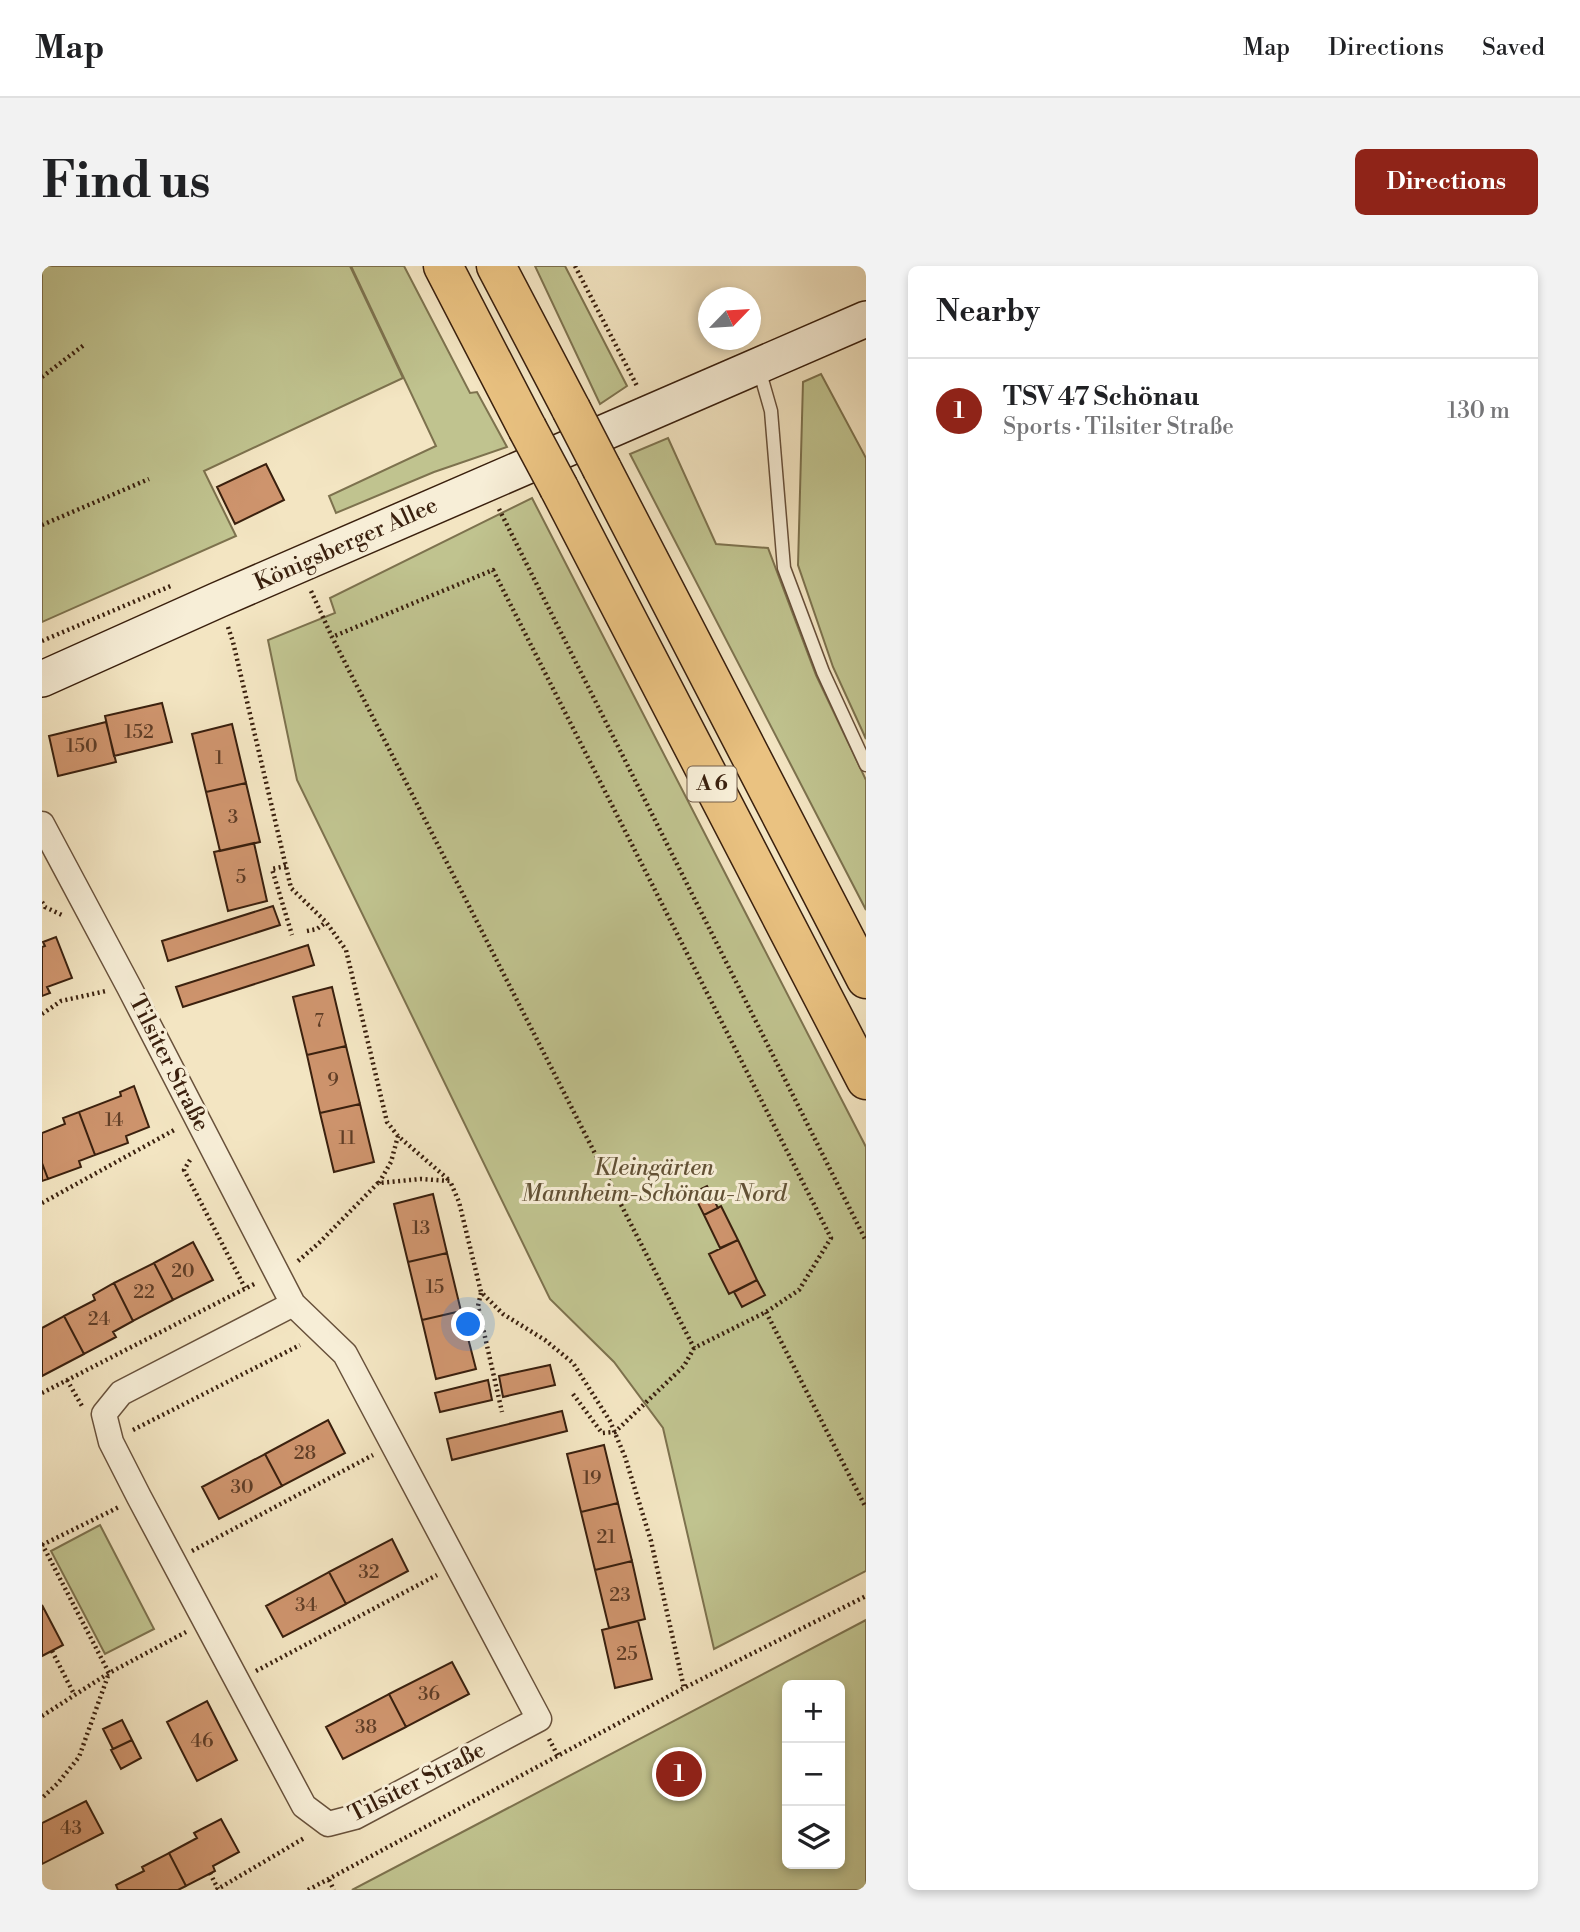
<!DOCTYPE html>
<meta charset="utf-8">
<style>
:root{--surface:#fff;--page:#f2f2f2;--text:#202124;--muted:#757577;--line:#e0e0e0;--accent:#8f2418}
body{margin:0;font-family:"Libre Bodoni",serif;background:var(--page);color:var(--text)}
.controls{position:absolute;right:21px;bottom:21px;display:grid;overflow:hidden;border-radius:10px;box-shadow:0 4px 10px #0003}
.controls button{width:63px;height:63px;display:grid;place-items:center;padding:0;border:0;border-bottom:2px solid var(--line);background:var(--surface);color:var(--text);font:35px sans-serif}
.compass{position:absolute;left:656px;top:21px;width:63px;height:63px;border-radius:50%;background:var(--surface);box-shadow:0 4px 10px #0003;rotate:65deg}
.you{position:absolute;left:427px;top:1059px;width:24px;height:24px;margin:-18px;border:5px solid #fff;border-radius:50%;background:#1a73e8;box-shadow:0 0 0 10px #1a73e833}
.badge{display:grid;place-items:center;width:46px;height:46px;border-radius:50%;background:var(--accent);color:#fff;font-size:23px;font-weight:700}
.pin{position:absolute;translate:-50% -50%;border:4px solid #fff;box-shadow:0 2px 7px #0006}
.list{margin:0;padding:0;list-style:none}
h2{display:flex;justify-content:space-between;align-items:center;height:91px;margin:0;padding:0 28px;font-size:30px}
h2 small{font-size:23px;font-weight:400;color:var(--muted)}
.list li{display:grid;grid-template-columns:46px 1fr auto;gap:21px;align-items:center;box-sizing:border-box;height:105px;padding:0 28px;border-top:2px solid var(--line)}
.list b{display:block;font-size:26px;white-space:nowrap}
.list p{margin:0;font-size:23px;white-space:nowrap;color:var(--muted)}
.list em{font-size:23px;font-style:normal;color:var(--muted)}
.icon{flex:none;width:38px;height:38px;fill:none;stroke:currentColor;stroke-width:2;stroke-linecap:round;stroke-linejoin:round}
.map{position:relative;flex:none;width:824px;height:1624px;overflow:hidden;border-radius:10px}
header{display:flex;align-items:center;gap:42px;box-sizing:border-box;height:98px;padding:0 35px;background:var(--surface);border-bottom:2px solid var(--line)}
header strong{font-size:33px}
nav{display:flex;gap:38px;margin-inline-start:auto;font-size:24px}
.intro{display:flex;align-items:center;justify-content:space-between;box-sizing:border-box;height:168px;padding:0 42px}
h1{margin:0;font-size:49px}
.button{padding:18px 32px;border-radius:10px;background:var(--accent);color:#fff;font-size:24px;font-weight:700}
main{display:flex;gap:42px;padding:0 42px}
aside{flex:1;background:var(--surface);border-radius:10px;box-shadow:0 4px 10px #0003}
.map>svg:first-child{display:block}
.green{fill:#c0c38f;stroke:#7d724e;stroke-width:2;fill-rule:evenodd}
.building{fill:#ce946d;stroke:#3a200e;stroke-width:2}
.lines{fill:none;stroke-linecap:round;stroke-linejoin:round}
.lane-casing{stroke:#68513b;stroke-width:15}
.street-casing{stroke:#68513b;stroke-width:27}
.secondary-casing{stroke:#3a200e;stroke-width:38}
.highway-casing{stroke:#3a200e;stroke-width:41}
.path{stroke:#3a200e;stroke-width:4.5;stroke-dasharray:2 3.5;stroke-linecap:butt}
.lane{stroke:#f7eed7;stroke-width:12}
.street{stroke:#f7eed7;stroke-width:24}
.secondary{stroke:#f7eed7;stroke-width:35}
.highway{stroke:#eac281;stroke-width:38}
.highway-bridge-casing{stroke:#3a200e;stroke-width:41;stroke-linecap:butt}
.highway-bridge{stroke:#eac281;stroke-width:38}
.labels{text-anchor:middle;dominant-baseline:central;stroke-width:6;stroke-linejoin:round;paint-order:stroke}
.number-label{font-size:19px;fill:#5f3d26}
.shield{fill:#f7eed7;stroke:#735e4a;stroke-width:2}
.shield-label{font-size:21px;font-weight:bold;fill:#3a200e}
.street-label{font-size:23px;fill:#3a200e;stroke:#f7eed7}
.park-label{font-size:23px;font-style:italic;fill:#625135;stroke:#f7eed7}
</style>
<header>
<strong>Map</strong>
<nav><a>Map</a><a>Directions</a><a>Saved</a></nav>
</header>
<div class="intro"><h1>Find us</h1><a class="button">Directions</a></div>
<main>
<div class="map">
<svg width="824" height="1624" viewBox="0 0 824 1624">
<rect width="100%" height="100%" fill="#f3e5c2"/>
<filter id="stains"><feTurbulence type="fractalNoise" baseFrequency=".00286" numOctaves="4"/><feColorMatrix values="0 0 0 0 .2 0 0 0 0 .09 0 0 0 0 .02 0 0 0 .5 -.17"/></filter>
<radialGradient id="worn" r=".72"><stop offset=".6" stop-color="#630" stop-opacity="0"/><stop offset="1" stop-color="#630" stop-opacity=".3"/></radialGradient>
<path class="green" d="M0,0H308L361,112L162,205L194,270L0,356Z
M309,0H362L428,127L435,126L465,181L392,206L294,247L287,230L394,180Z
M493,0H523L585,120L558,138Z
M779,108L824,192V473L791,401L756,299L761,116Z
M626,172L674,278L726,282L774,409L824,514V644L588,188Z
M490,232L824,881V1305L672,1383L621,1162L572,1096L508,1033L255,514L226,374L293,347L288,332Z
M58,1259L112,1363L63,1388L9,1285Z
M824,1354V1624H310ZM798,1419V1598H745V1419Z"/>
<path class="building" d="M224,198L242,234L193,258L175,221Z
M120,437L130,476L72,490L63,450Z
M64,456L74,496L16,510L7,470Z
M190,458L204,517L164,526L150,468Z
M204,517L218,576L178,585L164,526Z
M212,577L225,635L186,645L172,586Z
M231,640L238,659L126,695L120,675Z
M14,671L30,712L5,721L8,727L0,730V681L3,680L1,676Z
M266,679L272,699L141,741L134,721Z
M290,721L304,780L265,789L251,731Z
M304,780L318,838L278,847L265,789Z
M92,820L107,861L84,870L86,877L53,889L37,846L79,830L78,826Z
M318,838L332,896L292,906L278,847Z
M37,846L53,889L37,895L39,901L6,913L0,897V867L23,858L21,852Z
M0,897L6,913L0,915Z
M665,920L676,942L662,949L651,927Z
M391,928L405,987L366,996L352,938Z
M679,940L696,974L678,982L662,949Z
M696,974L715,1014L687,1028L667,988Z
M151,976L171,1014L131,1034L112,997Z
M405,987L419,1045L380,1054L366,996Z
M112,997L131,1034L91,1055L72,1017Z
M715,1014L723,1029L700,1041L692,1026Z
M72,1017L91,1055L71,1066L74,1071L42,1088L22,1050L53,1034L51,1029Z
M419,1045L434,1103L394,1113L380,1054Z
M22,1050L42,1088L0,1110V1062Z
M508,1099L513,1119L461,1131L457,1110Z
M446,1114L450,1134L398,1146L393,1127Z
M520,1145L525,1165L410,1194L405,1173Z
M286,1154L303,1187L240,1220L223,1188Z
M562,1179L576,1237L539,1246L525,1188Z
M223,1188L240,1220L177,1253L160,1221Z
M576,1237L590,1295L553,1304L539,1246Z
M350,1273L366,1305L304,1338L287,1306Z
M590,1295L603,1353L567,1362L553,1304Z
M287,1306L304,1338L241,1371L224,1340Z
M0,1339L21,1379L0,1390Z
M596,1355L610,1413L573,1422L560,1364Z
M410,1396L427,1428L364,1461L347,1428Z
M347,1428L364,1461L301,1493L284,1461Z
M165,1435L195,1494L155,1515L125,1456Z
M80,1454L90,1474L71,1483L61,1463Z
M90,1474L99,1492L79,1503L69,1484Z
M44,1535L61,1567L0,1598V1557Z
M179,1553L197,1586L171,1600L173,1605L144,1620L127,1587L155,1572L152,1567Z
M127,1587L144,1620L136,1624H76L74,1619L102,1605L100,1601Z"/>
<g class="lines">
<defs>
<path id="lane" d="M717,103L729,145L742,302L781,406L824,499"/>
<path id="street" d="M0,558L87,721L251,1038L79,1127L62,1148L69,1176L97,1231L262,1540L286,1558L313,1551L497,1453L303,1088L251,1038"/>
<path id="secondary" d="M0,413L176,334L824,53"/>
<path id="highway" d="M401,0L485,162
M454,0L529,143
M560,203L824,713
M517,222L824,814"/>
</defs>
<use href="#lane" class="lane-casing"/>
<use href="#street" class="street-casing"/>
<use href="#secondary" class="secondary-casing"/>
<use href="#highway" class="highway-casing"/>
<path class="path" d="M533,0L595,120
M0,111L42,79
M457,243L824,975
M0,259L107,213
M269,325L290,371L652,1082L724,1046L757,1024L789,972L451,304L290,371
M186,361L191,376L249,622L284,656L304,684L345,856L356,870L407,914
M0,375L131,319
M244,600L230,603L250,669
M0,636L3,641L22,650
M265,665L275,663L284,656
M0,748L19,735L64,725
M148,894L142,904L203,1022
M337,917L349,896L356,870
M0,937L134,863
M256,995L277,977L336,917L379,913L408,915L417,936L439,1026L461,1048L503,1074L531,1097L568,1155L583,1191L609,1275L642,1422
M439,1027L436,1040L460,1146
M724,1046L824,1242
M25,1114L40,1140
M0,1127L214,1017
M531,1128L560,1167L573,1166L642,1100L652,1082
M91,1164L258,1079
M0,1278L67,1407L37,1491L16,1517L0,1532
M0,1279L77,1241
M150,1285L331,1189
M10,1385L32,1428
M214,1405L395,1309
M0,1450L67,1407L144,1366
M507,1473L516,1490
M168,1607L176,1623
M287,1614L292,1624
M174,1624L264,1571
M266,1624L642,1422L824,1330"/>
<use href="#lane" class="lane"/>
<use href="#street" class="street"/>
<use href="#secondary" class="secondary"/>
<use href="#highway" class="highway"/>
<defs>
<path id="highway-bridge" d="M529,143L560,203
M485,162L517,222"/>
</defs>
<use href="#highway-bridge" class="highway-bridge-casing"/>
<use href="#highway-bridge" class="highway-bridge"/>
</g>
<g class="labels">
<g class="number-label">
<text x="97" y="466">152</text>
<text x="40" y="480">150</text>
<text x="177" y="492">1</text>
<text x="191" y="551">3</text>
<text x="199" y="611">5</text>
<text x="277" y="755">7</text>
<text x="291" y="814">9</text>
<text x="72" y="854">14</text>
<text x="305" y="872">11</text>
<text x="379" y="962">13</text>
<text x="141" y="1005">20</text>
<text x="393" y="1021">15</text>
<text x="102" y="1026">22</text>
<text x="57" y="1053">24</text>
<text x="263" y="1187">28</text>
<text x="550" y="1212">19</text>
<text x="200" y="1221">30</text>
<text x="564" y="1271">21</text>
<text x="327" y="1306">32</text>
<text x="578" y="1329">23</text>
<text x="264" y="1339">34</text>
<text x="585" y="1388">25</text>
<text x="387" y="1428">36</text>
<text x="324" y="1461">38</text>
<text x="160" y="1475">46</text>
<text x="29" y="1562">43</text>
</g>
<rect class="shield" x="645.5" y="500.5" width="49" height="35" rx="5"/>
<g class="shield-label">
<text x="670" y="518">A 6</text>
</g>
<g class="street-label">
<text transform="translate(304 278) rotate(-24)">Königsberger Allee</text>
<text transform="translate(127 797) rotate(63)">Tilsiter Straße</text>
<text transform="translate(375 1516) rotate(-27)">Tilsiter Straße</text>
</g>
<g class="park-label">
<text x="612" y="902">Kleingärten<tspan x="612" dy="26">Mannheim-Schönau-Nord</tspan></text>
</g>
</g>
<rect width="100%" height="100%" filter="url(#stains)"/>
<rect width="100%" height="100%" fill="url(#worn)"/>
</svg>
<div class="controls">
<button>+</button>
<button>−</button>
<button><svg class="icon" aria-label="layers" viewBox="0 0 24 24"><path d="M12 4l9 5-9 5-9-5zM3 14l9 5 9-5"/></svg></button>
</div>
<svg class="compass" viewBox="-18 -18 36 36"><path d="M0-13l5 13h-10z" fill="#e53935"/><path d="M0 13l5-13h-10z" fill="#757577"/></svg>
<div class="you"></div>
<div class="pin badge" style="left:637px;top:1508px">1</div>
</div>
<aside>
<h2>Nearby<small></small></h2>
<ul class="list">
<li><span class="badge">1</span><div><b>TSV 47 Schönau</b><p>Sports · Tilsiter Straße</p></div><em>130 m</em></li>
</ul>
</aside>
</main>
